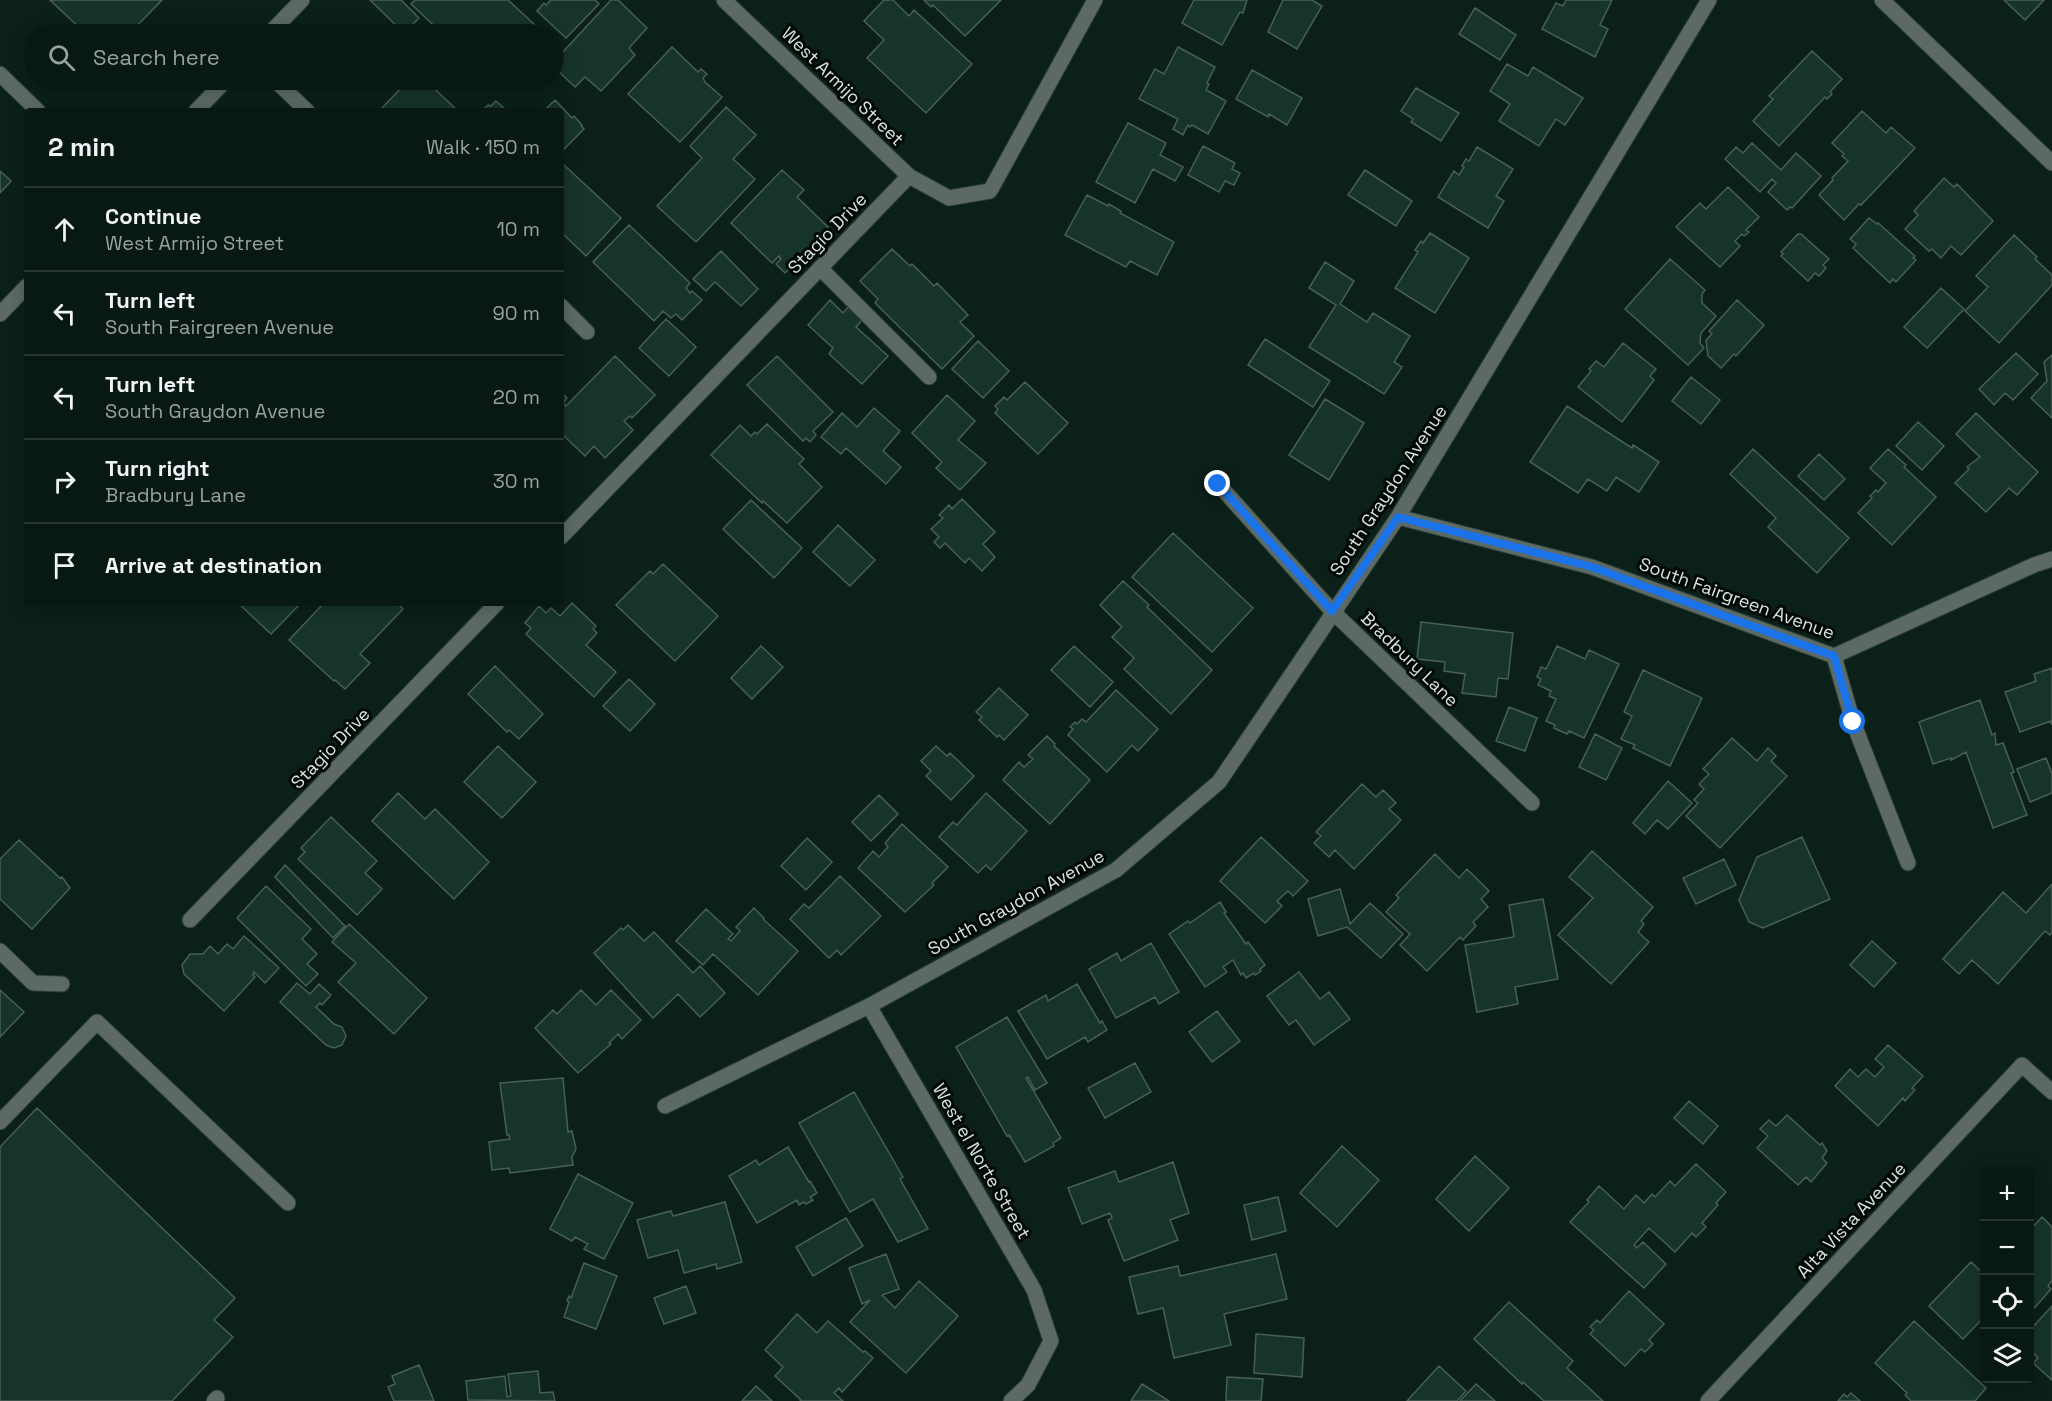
<!DOCTYPE html>
<meta charset="utf-8">
<style>
:root{--surface:#081813;--page:#162521;--text:#f1f3f6;--muted:#98a0a0;--line:#293733}
body{margin:0;font-family:"Space Grotesk",sans-serif;background:var(--page);color:var(--text)}
.controls{position:absolute;right:18px;bottom:18px;display:grid;overflow:hidden;border-radius:6px;box-shadow:0 3px 15px #0003}
.controls button{width:54px;height:54px;display:grid;place-items:center;padding:0;border:0;border-bottom:2px solid var(--line);background:var(--surface);color:var(--text);font:30px sans-serif}
.stop{position:absolute;width:18px;height:18px;margin:-14px;border:4px solid #1a73e8;border-radius:50%;background:#fff}
.stop.end{background:#1a73e8;border-color:#fff;box-shadow:0 2px 6px #0008}
.list{margin:0;padding:0;list-style:none}
h2{display:flex;justify-content:space-between;align-items:center;height:78px;margin:0;padding:0 24px;font-size:26px}
h2 small{font-size:20px;font-weight:400;color:var(--muted)}
.list li{display:grid;grid-template-columns:39px 1fr auto;gap:18px;align-items:center;box-sizing:border-box;height:84px;padding:0 24px;border-top:2px solid var(--line)}
.list b{display:block;font-size:22px;white-space:nowrap}
.list p{margin:0;font-size:20px;white-space:nowrap;color:var(--muted)}
.list em{font-size:20px;font-style:normal;color:var(--muted)}
.icon{flex:none;width:33px;height:33px;fill:none;stroke:currentColor;stroke-width:2;stroke-linecap:round;stroke-linejoin:round}
.map{position:relative;flex:none;width:2052px;height:1401px;overflow:hidden}
.search{position:absolute;background:var(--surface);box-shadow:0 3px 15px #0003;left:24px;top:24px;width:540px;height:66px;display:flex;align-items:center;gap:15px;box-sizing:border-box;padding:0 21px;border-radius:33px;color:var(--muted);font-size:22px}
.panel{position:absolute;background:var(--surface);box-shadow:0 3px 15px #0003;left:24px;top:108px;width:540px;height:498px;border-radius:6px}
.map>svg:first-child{display:block}
.building{fill:#16342a;stroke:#485f56;stroke-width:1.5}
.lines{fill:none;stroke-linecap:round;stroke-linejoin:round}
.minor-casing{stroke:#283b35;stroke-width:17}
.minor{stroke:#5c6964;stroke-width:15}
.route{stroke:#1a73e8;stroke-width:8}
.labels{text-anchor:middle;dominant-baseline:central;stroke-width:6;stroke-linejoin:round;paint-order:stroke}
.street-label{font-size:18px;fill:#d7e4df;stroke:#020806}
</style>
<div class="map">
<svg width="2052" height="1401" viewBox="0 0 2052 1401">
<rect width="100%" height="100%" fill="#0b2019"/>
<path class="building" d="M50,0H162L129,34H86Z
M370,0H401L419,18L404,33Z
M415,0H508L535,25L526,34H443L411,4Z
M551,0H595L599,4L566,38L537,11L544,3L546,5Z
M611,0H618L647,28L629,48L635,55L601,91L585,77L575,87L554,67L564,57L561,54Z
M884,0H893L909,16L914,10L972,64L926,113L867,58L884,40L864,21Z
M924,0H1001L965,36L933,5L931,7Z
M1194,0H1247L1243,13L1240,12L1222,45L1182,23Z
M1283,0H1312L1322,6L1297,49L1268,32Z
M1566,0H1612L1600,25L1608,29L1595,57L1542,29L1556,3L1563,6Z
M2004,0H2044L2025,20Z
M1475,8L1516,35L1500,60L1459,34Z
M672,47L698,72L701,69L707,74L703,78L705,82L722,97L680,142L628,94Z
M1178,47L1215,67L1207,83L1209,84L1206,90L1226,101L1208,134L1192,125L1190,127L1188,125L1183,135L1173,129L1178,119L1139,99L1155,69L1164,74Z
M1812,51L1842,79L1830,92L1832,94L1827,99L1825,97L1779,146L1753,121L1773,99L1769,96Z
M1507,64L1528,76L1533,67L1583,98L1565,125L1556,119L1539,146L1499,121L1510,104L1490,91Z
M1252,70L1302,98L1287,125L1269,114L1268,117L1236,99Z
M409,80H425L458,111H379Z
M1416,88L1459,113L1441,141L1411,122L1413,119L1401,111Z
M555,100L572,118L574,116L582,125L581,126L584,129L561,152V111H544Z
M496,101L507,111H482L488,105L491,106Z
M726,107L756,135L733,159L755,179L696,242L657,206L702,158L690,146Z
M1862,111L1886,133L1891,127L1915,148L1861,205L1859,204L1844,220L1819,195L1833,180L1832,178L1848,161L1842,156L1844,154L1832,143Z
M1128,123L1166,143L1160,155L1183,167L1175,181L1153,169L1135,203L1096,182Z
M1752,143L1781,170L1796,153L1821,176L1792,208L1790,207L1787,210L1768,192L1776,183L1772,179L1760,192L1725,159L1736,147L1743,153Z
M1203,146L1235,163L1232,169L1240,173L1234,185L1225,181L1219,192L1188,175Z
M1477,147L1513,169L1496,196L1504,201L1488,228L1438,197L1454,171L1459,175L1464,167L1462,166L1466,159L1469,161Z
M563,164L621,218L586,256L561,232V166Z
M782,170L804,190L797,197L828,227L785,273L776,264L781,259L779,256L772,263L731,223Z
M1365,170L1412,201L1396,226L1348,195Z
M0,171L11,181L0,193Z
M1944,178L1954,187L1957,184L1993,221L1961,255L1951,246L1941,258L1932,249L1929,251L1905,229L1918,215L1914,211Z
M1728,187L1759,217L1746,230L1749,232L1744,236L1742,234L1735,241L1740,246L1720,267L1676,227L1700,203L1706,209Z
M1087,195L1108,206L1109,204L1121,211L1120,213L1174,242L1157,275L1130,261L1126,267L1065,235Z
M1869,218L1877,224L1878,223L1915,256L1913,258L1916,260L1896,282L1893,279L1890,283L1853,248L1856,244L1850,239Z
M629,225L690,283L686,288L690,293L692,291L702,300L682,320L676,314L671,318L663,311L654,321L593,262Z
M1430,233L1469,258L1435,313L1395,288L1418,252L1415,250L1421,241L1423,243Z
M1798,234H1801L1829,259L1823,265L1826,268L1819,276L1815,273L1808,281L1781,256L1783,254L1781,252Z
M2014,235L2037,257L2035,259L2052,275V285L1999,343L1965,311L1988,287L1976,276Z
M892,249L910,266L912,264L934,286L937,283L968,315L960,322L974,336L942,369L875,303L878,299L860,281Z
M721,251L758,289L741,306L715,282L706,291L693,279Z
M1670,259L1705,290L1702,294V303L1716,316L1701,333L1700,343L1704,348L1688,365L1625,309Z
M1325,262L1354,281L1340,304L1367,322L1373,313L1410,336L1394,362L1402,367L1384,394L1309,347L1336,305L1309,288Z
M1941,288L1964,309L1927,348L1904,327Z
M830,300L843,313L848,307L862,320L856,327L888,356L862,384L829,354L833,348L808,325Z
M1737,300L1764,325L1736,356L1734,354L1721,368L1708,356L1706,340L1712,334L1709,331Z
M666,319L696,347L669,376L639,348Z
M1265,339L1330,381L1313,407L1248,365Z
M978,341L1009,371L983,398L952,369Z
M1623,343L1656,369L1650,376L1654,380L1622,422L1578,387L1591,371L1589,369L1596,361L1604,367Z
M2016,353L2038,374L2013,400L2005,393L1994,405L1979,389Z
M2052,355V418L2031,398L2047,381L2044,362Z
M615,356L655,395L632,418L630,416L624,421L633,430L605,458L594,446L585,456L561,433V392L567,398L563,403L566,406Z
M777,356L833,412L813,431L816,435L810,442L806,438L803,441L747,385Z
M1691,377L1720,400L1701,424L1672,401Z
M1025,382L1068,423L1038,454L995,413L998,409L995,406L1004,397L1007,400Z
M947,395L975,421L958,440L986,463L960,490L936,468L942,462L912,433Z
M1325,399L1364,423L1329,480L1289,455Z
M1567,406L1632,448L1633,445L1659,462L1639,492L1616,477L1607,491L1588,479L1578,493L1530,462Z
M874,408L900,431L883,451L901,467L886,484L846,448L841,454L821,437L842,413L857,427Z
M1976,413L2038,472L2017,495L2009,488L1986,512L1955,483L1969,469L1967,467L1980,457L1956,434Z
M1918,422L1944,446L1922,470L1896,446Z
M767,424L804,459L799,464L822,487L787,523L763,501L762,503L711,455L740,425L751,436L755,432L757,434Z
M1753,449L1849,538L1817,573L1768,527L1776,518L1730,474Z
M1888,449L1906,465L1904,467L1936,497L1892,545L1858,513L1872,498L1870,496L1876,490L1878,492L1886,483L1870,468Z
M1819,454L1845,479L1824,500L1798,476Z
M962,499L995,532L983,544L995,557L982,571L969,558L965,563L945,543L940,548L934,542L939,537L931,529L943,518L939,515L949,505L952,509Z
M751,500L802,548L774,578L723,529Z
M838,525L875,560L850,586L813,552Z
M1173,533L1253,608L1212,652L1132,577Z
M663,564L718,616L675,661L616,605L650,571L653,574Z
M1123,581L1149,605L1147,607L1212,670L1171,714L1124,669L1134,658L1112,637L1122,627L1100,605Z
M238,603H301L271,634Z
M324,603H397L403,609L360,654L370,663L345,689L335,680L334,681L289,640Z
M572,603L596,626L593,629L597,633L586,645L616,672L594,697L526,634L531,628L525,623L539,606L546,613L551,608L560,616Z
M1421,622L1513,633L1508,679L1498,678L1496,697L1462,693L1465,674L1444,671L1445,662L1417,659Z
M761,646L783,667L752,699L731,678Z
M1074,646L1113,682L1090,707L1051,670Z
M1557,646L1585,659L1589,650L1619,664L1584,738L1569,731L1567,734L1554,728L1555,725L1546,721L1556,699L1549,696L1551,691L1538,685L1541,679L1537,677L1541,667L1546,669Z
M495,666L543,714L519,739L509,730L507,732L468,694Z
M2052,668V725L2051,721L2020,732L2005,692L2036,681L2034,674Z
M1643,670L1702,698L1670,766L1633,748L1635,745L1621,739L1632,716L1624,712Z
M629,679L655,704L630,731L603,706Z
M999,688L1028,715L1004,740L999,735L997,737L979,720L982,717L976,712Z
M1116,690L1158,729L1138,751L1132,745L1107,772L1068,735L1073,729L1070,727L1075,722L1077,724L1082,719L1086,722Z
M1980,700L1992,735L1995,733L1996,745L2003,743L2014,772L2011,773L2027,815L1993,828L1966,752L1951,760V758L1933,764L1919,722Z
M1509,707L1537,718L1525,751L1496,741Z
M1595,734L1622,748L1606,780L1579,767Z
M1047,736L1055,744L1054,746L1090,780L1050,824L1003,780L1019,762L1024,767L1033,759L1028,755Z
M1732,738L1757,761L1768,748L1776,756L1771,761L1787,776L1720,848L1686,816L1698,803L1694,800L1704,789L1699,784L1709,774L1703,769Z
M498,746L536,782L502,818L464,782Z
M936,746L947,756L950,753L974,776L951,800L926,776L931,771L921,761Z
M2046,758L2052,774V793L2030,802L2017,769Z
M1668,781L1692,803L1668,829L1657,820L1645,834L1633,823Z
M1362,784L1376,797L1383,790L1396,803L1389,809L1401,820L1354,869L1335,850L1329,857L1314,843L1321,836L1316,832Z
M398,793L425,819L435,809L489,862L454,899L372,821Z
M986,793L1027,831L991,870L986,865L978,873L939,837L953,822L957,825Z
M879,795L898,814L871,841L852,822Z
M331,817L377,861L365,873L382,889L357,915L298,859L305,852L301,848Z
M902,824L948,867L932,883L934,885L905,912L858,868L873,851L879,857L888,847L885,843Z
M1261,837L1308,881L1293,896L1288,891L1277,901L1282,906L1265,923L1220,881Z
M1802,837L1830,899L1763,928L1749,922L1739,900L1757,857Z
M807,838L832,862L806,890L781,866Z
M19,840L60,878L62,877L70,888L32,929L0,899V859Z
M1592,851L1653,907L1641,921L1644,924L1638,932L1649,942L1611,984L1558,935L1593,898L1569,877Z
M1435,854L1459,878L1467,869L1489,891L1481,899L1488,907L1473,922L1476,926L1463,940L1460,937L1427,971L1400,945L1410,934L1386,912L1399,898L1396,895Z
M1724,859L1736,885L1696,904L1683,878Z
M285,865L345,926L333,938L275,877Z
M840,876L881,916L841,955L837,950L829,958L790,919L804,904L809,908Z
M2052,884V932L2050,935L2045,931L1998,984L1972,960L1959,974L1943,959L2003,892L2026,913Z
M266,886L311,929L302,939L317,954L307,964L318,974L306,986L237,918Z
M1340,889L1350,924L1370,903L1403,934L1381,958L1347,927L1318,936L1308,899Z
M1543,899L1558,979L1515,987L1518,1004L1477,1012L1465,945L1514,937L1509,905Z
M1220,902L1226,912L1224,913L1246,944L1248,942L1265,965L1260,969L1261,971L1255,975L1254,973L1246,978L1243,973L1241,975L1233,960L1223,967L1227,972L1205,987L1169,934L1188,921L1190,923Z
M754,908L764,918L763,919L798,951L758,995L713,954L703,965L676,941L706,909L733,934L728,939L731,941L740,931L736,927Z
M349,924L427,998L394,1034L338,982L356,963L332,942Z
M628,925L644,941L654,932L693,973L700,966L725,993L700,1017L678,994L653,1018L594,953L621,928L623,930Z
M244,936L279,968L265,983L254,972L253,975L255,977L224,1011L184,974L182,965L190,954H203L210,946L218,954L227,944L233,949Z
M1872,941L1896,963L1874,987L1850,965Z
M1151,943L1179,992L1159,1004L1155,997L1116,1018L1089,969L1117,953L1121,961Z
M1299,972L1320,999L1329,992L1350,1019L1314,1045L1296,1020L1289,1025L1267,996Z
M297,983L310,994L319,984L331,995L322,1005L320,1003L316,1007L334,1024L342,1027L346,1036L342,1045L334,1048L326,1045L280,1002Z
M1077,984L1100,1023L1102,1021L1107,1030L1088,1042L1085,1037L1047,1059L1018,1011L1046,995L1048,1001Z
M0,990L24,1012L0,1037Z
M581,990L596,1005L611,990L641,1020L622,1039L618,1034L609,1043L611,1044L578,1073L535,1028L553,1010L557,1014Z
M1217,1011L1240,1041L1212,1062L1189,1032Z
M1007,1017L1047,1083L1035,1090L1028,1077L1026,1078L1061,1138L1053,1143L1054,1146L1025,1162L1009,1135L1007,1136L956,1047Z
M1888,1045L1923,1076L1912,1088L1915,1090L1905,1101L1903,1098L1878,1126L1835,1086L1850,1069L1858,1077L1866,1069L1875,1077L1884,1067L1875,1059Z
M1135,1063L1151,1092L1105,1118L1088,1088Z
M563,1078L568,1132L572,1131L576,1149L572,1157L573,1165L510,1173L509,1168L492,1170L489,1142L510,1139L509,1135H507L500,1083Z
M854,1092L903,1177L900,1179L928,1229L898,1242L873,1199L850,1212L799,1123Z
M1689,1101L1718,1126L1703,1144L1674,1118Z
M37,1108L235,1298L214,1320L233,1337L172,1401H0V1147Z
M1787,1115L1820,1145L1822,1143L1827,1151L1822,1158L1827,1163L1811,1182L1806,1177L1798,1185L1757,1148L1768,1136L1760,1129L1769,1120L1776,1126Z
M1342,1146L1379,1180L1337,1227L1300,1193Z
M788,1147L809,1182L810,1181L817,1193L810,1197L813,1200L806,1204L804,1202L799,1205L797,1200L757,1223L729,1176L756,1160L759,1165Z
M1475,1156L1509,1188L1469,1231L1436,1199Z
M1173,1162L1189,1213L1170,1220L1178,1240L1124,1261L1108,1220L1112,1218L1110,1213L1082,1224L1068,1188L1115,1171L1119,1182Z
M1696,1164L1726,1192L1716,1203L1718,1205L1702,1223L1706,1227L1696,1237L1692,1233L1675,1252L1649,1228L1634,1245L1637,1248L1643,1242L1666,1264L1644,1288L1570,1222L1589,1202L1587,1200L1599,1186L1624,1209L1636,1195L1644,1203L1652,1194L1655,1197L1670,1181L1675,1186Z
M578,1174L633,1203L604,1259L584,1249L588,1244L575,1237L572,1241L550,1229Z
M1278,1197L1286,1231L1252,1240L1244,1205Z
M725,1202L742,1262L717,1269L716,1264L684,1273L678,1250L648,1258L637,1220L671,1211L673,1216Z
M2042,1217L2052,1227V1281L2048,1286L2051,1289L2030,1313V1230Z
M846,1218L863,1246L813,1276L796,1247Z
M886,1254L899,1289L882,1295L895,1308L919,1281L958,1316L906,1373L850,1322L870,1300L862,1304L849,1268Z
M1276,1254L1287,1299L1224,1314L1231,1345L1174,1358L1163,1308L1138,1314L1129,1277L1178,1266L1180,1276Z
M1971,1262L1984,1274V1317L1963,1339L1929,1306Z
M584,1263L617,1276L596,1329L564,1317L569,1302L567,1301L569,1296L571,1298Z
M686,1286L696,1313L664,1324L654,1298Z
M1629,1291L1664,1324L1649,1340L1653,1344L1645,1352L1641,1349L1625,1366L1590,1334L1594,1330L1590,1327L1597,1320L1600,1323Z
M1509,1302L1573,1361L1567,1368L1603,1401H1544L1523,1382L1522,1384L1474,1339Z
M2052,1306V1380L2033,1363L2038,1358L2030,1349V1330Z
M797,1314L817,1333L828,1321L863,1352L865,1351L873,1358L842,1392L839,1388L834,1393L843,1401H800L801,1400L775,1376L783,1367L765,1350Z
M1914,1321L1986,1388L1975,1401H1911L1905,1395L1907,1393L1875,1363Z
M1256,1334L1304,1338L1302,1377L1254,1373Z
M419,1365L434,1401H394L388,1387L395,1384L392,1376Z
M1439,1366L1466,1391L1457,1401H1407Z
M538,1371L540,1393L553,1392L555,1401L468,1400L466,1381L505,1376L507,1397L511,1396L508,1374Z
M1227,1377L1263,1379L1261,1401H1226Z
M1142,1384L1169,1401H1131Z
M1476,1384L1495,1401H1460Z
M756,1386L772,1401H742Z
M1851,1393L1860,1401H1838L1844,1394L1847,1397Z"/>
<g class="lines">
<defs>
<path id="minor" d="M724,0L909,176
M1882,0L2052,163
M269,34L302,0
M0,74L38,111
M275,80L307,111
M196,111L226,80
M820,268L929,377
M561,306L587,332
M0,314L27,286
M1218,484L1332,611L1532,803
M1398,517L1592,567L1834,656L2034,565L2052,559
M561,537L909,176L949,198L990,191L1095,0
M1834,656L1853,722L1908,863
M190,920L497,603
M0,951L33,983L62,984
M869,1006L1034,1290L1051,1341L1028,1385L1011,1401
M665,1106L869,1006L1116,870L1219,782L1398,517L1709,0
M0,1122L97,1022L288,1203
M214,1401L217,1398
M1708,1401L2022,1065L2052,1092"/>
</defs>
<use href="#minor" class="minor-casing"/>
<use href="#minor" class="minor"/>
</g>
<g class="lines">
<path class="route" d="M1218,484L1332,611L1398,517L1592,567L1834,656L1853,722"/>
</g>
<g class="labels">
<g class="street-label">
<text transform="translate(843 86) rotate(44)">West Armijo Street</text>
<text transform="translate(827 233) rotate(-46)">Stagio Drive</text>
<text transform="translate(1388 490) rotate(-57)">South Graydon Avenue</text>
<text transform="translate(1737 598) rotate(20)">South Fairgreen Avenue</text>
<text transform="translate(1410 659) rotate(44)">Bradbury Lane</text>
<text transform="translate(330 748) rotate(-46)">Stagio Drive</text>
<text transform="translate(1016 902) rotate(-29)">South Graydon Avenue</text>
<text transform="translate(982 1161) rotate(60)">West el Norte Street</text>
<text transform="translate(1851 1220) rotate(-47)">Alta Vista Avenue</text>
</g>
</g>
</svg>
<div class="controls">
<button>+</button>
<button>−</button>
<button><svg class="icon" aria-label="locate" viewBox="0 0 24 24"><circle cx="12" cy="12" r="6"/><path d="M12 2v4M12 18v4M2 12h4M18 12h4"/></svg></button>
<button><svg class="icon" aria-label="layers" viewBox="0 0 24 24"><path d="M12 4l9 5-9 5-9-5zM3 14l9 5 9-5"/></svg></button>
</div>
<div class="stop" style="left:1853px;top:722px"></div>
<div class="stop end" style="left:1218px;top:484px"></div>
<div class="search"><svg class="icon" aria-label="search" viewBox="0 0 24 24"><circle cx="10" cy="10" r="6"/><path d="M15 15l6 6"/></svg>Search here</div>
<section class="panel">
<h2>2 min<small>Walk · 150 m</small></h2>
<ul class="list">
<li><svg class="icon" aria-label="ahead" viewBox="0 0 24 24"><path d="M12 20V5M6 11l6-6 6 6"/></svg><div><b>Continue</b><p>West Armijo Street</p></div><em>10 m</em></li>
<li><svg class="icon" aria-label="left" viewBox="0 0 24 24"><path d="M17 20v-9H6M10 6l-5 5 5 5"/></svg><div><b>Turn left</b><p>South Fairgreen Avenue</p></div><em>90 m</em></li>
<li><svg class="icon" aria-label="left" viewBox="0 0 24 24"><path d="M17 20v-9H6M10 6l-5 5 5 5"/></svg><div><b>Turn left</b><p>South Graydon Avenue</p></div><em>20 m</em></li>
<li><svg class="icon" aria-label="right" viewBox="0 0 24 24"><path d="M7 20v-9h11M14 6l5 5-5 5"/></svg><div><b>Turn right</b><p>Bradbury Lane</p></div><em>30 m</em></li>
<li><svg class="icon" aria-label="arrive" viewBox="0 0 24 24"><path d="M6 21V4h12l-3 4 3 4H6"/></svg><div><b>Arrive at destination</b></div></li>
</ul>
</section>
</div>
